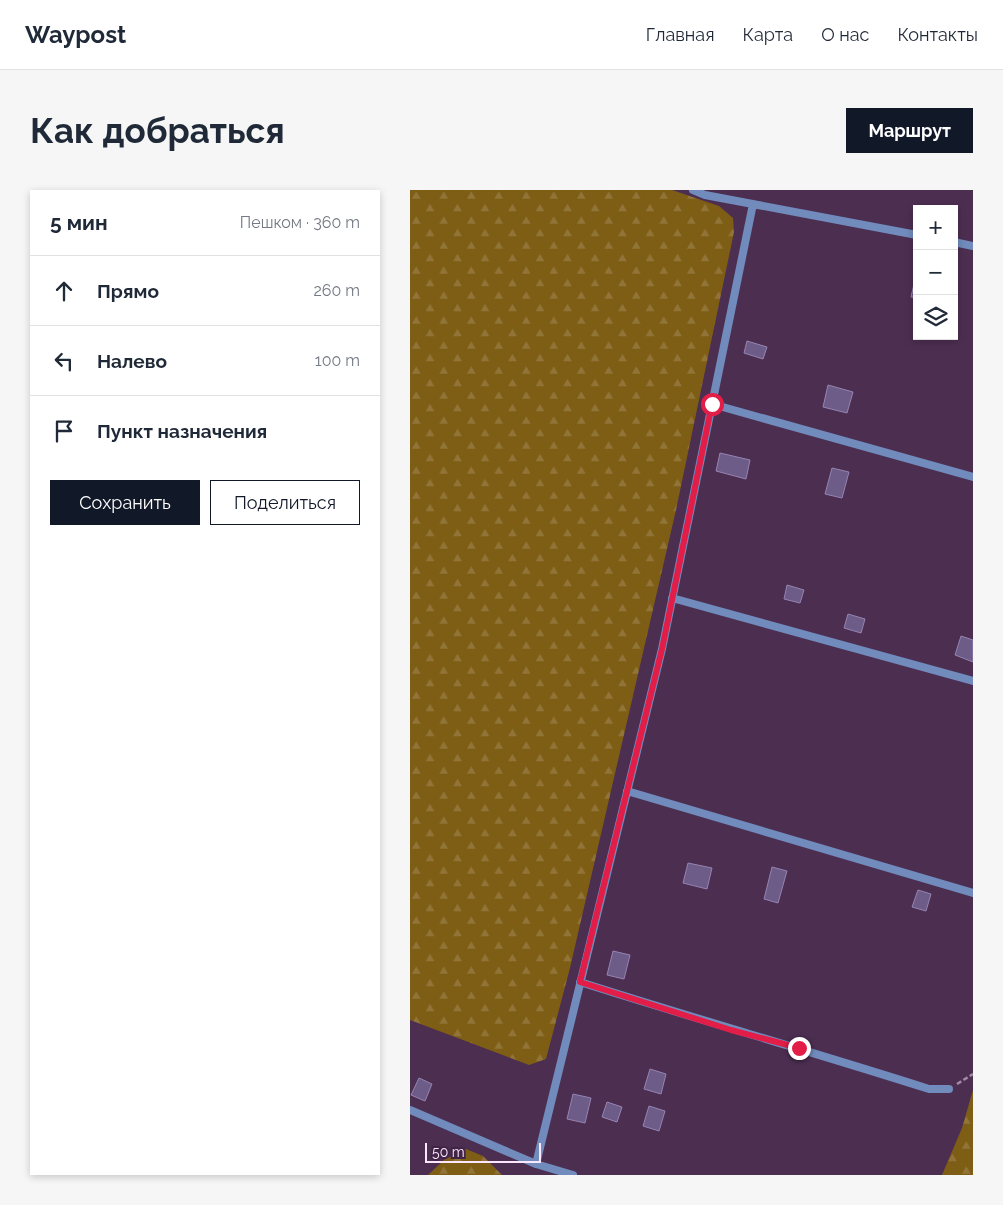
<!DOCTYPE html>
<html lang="ru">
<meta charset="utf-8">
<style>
:root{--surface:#fff;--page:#f6f6f7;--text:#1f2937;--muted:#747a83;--line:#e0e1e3;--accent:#111827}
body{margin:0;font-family:Raleway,sans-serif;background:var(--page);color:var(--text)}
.controls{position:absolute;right:15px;top:15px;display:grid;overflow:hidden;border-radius:0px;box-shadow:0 2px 8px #0003}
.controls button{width:45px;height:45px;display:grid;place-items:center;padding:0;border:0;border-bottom:1px solid var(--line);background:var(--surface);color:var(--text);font:25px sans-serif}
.scale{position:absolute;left:15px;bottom:12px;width:116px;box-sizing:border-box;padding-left:5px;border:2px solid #fbe8fe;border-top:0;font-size:14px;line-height:18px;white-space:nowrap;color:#fbe8fe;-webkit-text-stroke:4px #412446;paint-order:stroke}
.stop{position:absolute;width:15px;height:15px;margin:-11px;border:4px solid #e11d48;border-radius:50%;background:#fff}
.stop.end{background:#e11d48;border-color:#fff;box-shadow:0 1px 5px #0008}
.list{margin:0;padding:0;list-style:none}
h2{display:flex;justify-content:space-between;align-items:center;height:65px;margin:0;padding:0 20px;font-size:21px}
h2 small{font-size:16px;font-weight:400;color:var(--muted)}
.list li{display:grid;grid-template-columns:32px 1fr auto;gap:15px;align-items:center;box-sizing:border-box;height:70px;padding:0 20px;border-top:1px solid var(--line)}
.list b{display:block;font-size:19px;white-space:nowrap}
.list em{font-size:16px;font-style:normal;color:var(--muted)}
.actions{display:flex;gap:10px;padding:15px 20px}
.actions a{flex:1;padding:11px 0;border:1px solid var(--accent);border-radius:0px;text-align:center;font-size:18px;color:var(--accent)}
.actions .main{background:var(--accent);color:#fff}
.icon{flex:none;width:28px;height:28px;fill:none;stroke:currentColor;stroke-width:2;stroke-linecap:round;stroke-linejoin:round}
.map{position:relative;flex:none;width:563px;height:985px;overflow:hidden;border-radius:0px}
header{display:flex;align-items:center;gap:30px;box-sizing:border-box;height:70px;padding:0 25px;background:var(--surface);border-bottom:1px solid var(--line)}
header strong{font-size:24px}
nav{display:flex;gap:28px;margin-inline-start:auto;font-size:18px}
.intro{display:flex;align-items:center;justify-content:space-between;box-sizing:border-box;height:120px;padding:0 30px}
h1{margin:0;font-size:35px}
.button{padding:12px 22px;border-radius:0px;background:var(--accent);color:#fff;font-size:18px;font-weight:700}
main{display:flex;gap:30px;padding:0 30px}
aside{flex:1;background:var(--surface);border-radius:0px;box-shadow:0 2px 8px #0003}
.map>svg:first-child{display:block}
.forest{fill:url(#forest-firs)}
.building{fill:#6d5c87;stroke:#9684b2}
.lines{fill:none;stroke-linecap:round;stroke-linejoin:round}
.path{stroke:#a38ba7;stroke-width:2.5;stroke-dasharray:5 2.5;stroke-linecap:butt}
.service{stroke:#708bbc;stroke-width:8}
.route{stroke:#e11d48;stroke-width:6}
</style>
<header>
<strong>Waypost</strong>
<nav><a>Главная</a><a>Карта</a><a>О нас</a><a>Контакты</a></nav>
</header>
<div class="intro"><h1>Как добраться</h1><a class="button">Маршрут</a></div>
<main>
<aside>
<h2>5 мин<small>Пешком · 360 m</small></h2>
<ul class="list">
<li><svg class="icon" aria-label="ahead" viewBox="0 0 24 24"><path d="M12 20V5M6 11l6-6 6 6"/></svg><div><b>Прямо</b></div><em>260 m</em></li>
<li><svg class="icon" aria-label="left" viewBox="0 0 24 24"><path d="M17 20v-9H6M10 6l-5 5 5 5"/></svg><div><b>Налево</b></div><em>100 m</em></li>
<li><svg class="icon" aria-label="arrive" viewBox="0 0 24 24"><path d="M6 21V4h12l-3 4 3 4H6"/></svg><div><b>Пункт назначения</b></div></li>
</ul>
<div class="actions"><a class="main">Сохранить</a><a>Поделиться</a></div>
</aside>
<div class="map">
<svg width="563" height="985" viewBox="0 0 563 985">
<defs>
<pattern id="forest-firs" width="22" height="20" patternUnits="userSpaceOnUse" patternTransform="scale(1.25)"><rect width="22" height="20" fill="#7e5d14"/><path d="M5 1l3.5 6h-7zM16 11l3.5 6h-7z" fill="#917437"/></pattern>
</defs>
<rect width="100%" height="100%" fill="#4c2e51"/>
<path class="forest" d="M0,0H262L309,16L323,28L324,42L266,320L160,778L136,869L119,875L0,830Z
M563,900V985H532L552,938Z
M56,959L73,966L92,985H18L34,970Z"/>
<path class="building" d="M507,81V108L501,107Z
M337,151L357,157L353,169L334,163Z
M418,195L443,202L437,223L413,217Z
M310,263L340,270L336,289L306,281Z
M422,278L439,282L432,308L415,304Z
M377,395L394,400L390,413L374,409Z
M438,424L455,429L451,443L434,438Z
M551,446L563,450V472L545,465Z
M278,673L302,678L297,699L273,693Z
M362,677L377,681L368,713L354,709Z
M508,700L521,704L516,721L502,717Z
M203,761L220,765L214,789L197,785Z
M240,879L256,884L251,904L234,899Z
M9,888L22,894L15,911L1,905Z
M163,904L181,908L175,933L157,929Z
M197,912L212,917L207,932L192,927Z
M239,916L255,921L249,941L233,936Z"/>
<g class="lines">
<path class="path" d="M547,894L563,884"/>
<path class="service" d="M283,0L295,5L507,45
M544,52L563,56
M302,214L563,287
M262,408L563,491
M217,601L563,703
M170,792C286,829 403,862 519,899H539
M0,920L126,974L163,985
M126,974L252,459L343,14"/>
</g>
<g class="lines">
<path class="route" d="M302,214L252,459L170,792L321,840L389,858"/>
</g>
</svg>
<div class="controls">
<button>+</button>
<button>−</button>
<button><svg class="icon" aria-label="layers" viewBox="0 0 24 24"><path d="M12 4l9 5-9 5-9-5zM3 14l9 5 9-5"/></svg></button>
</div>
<div class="scale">50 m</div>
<div class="stop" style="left:302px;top:214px"></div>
<div class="stop end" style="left:389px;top:858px"></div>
</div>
</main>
